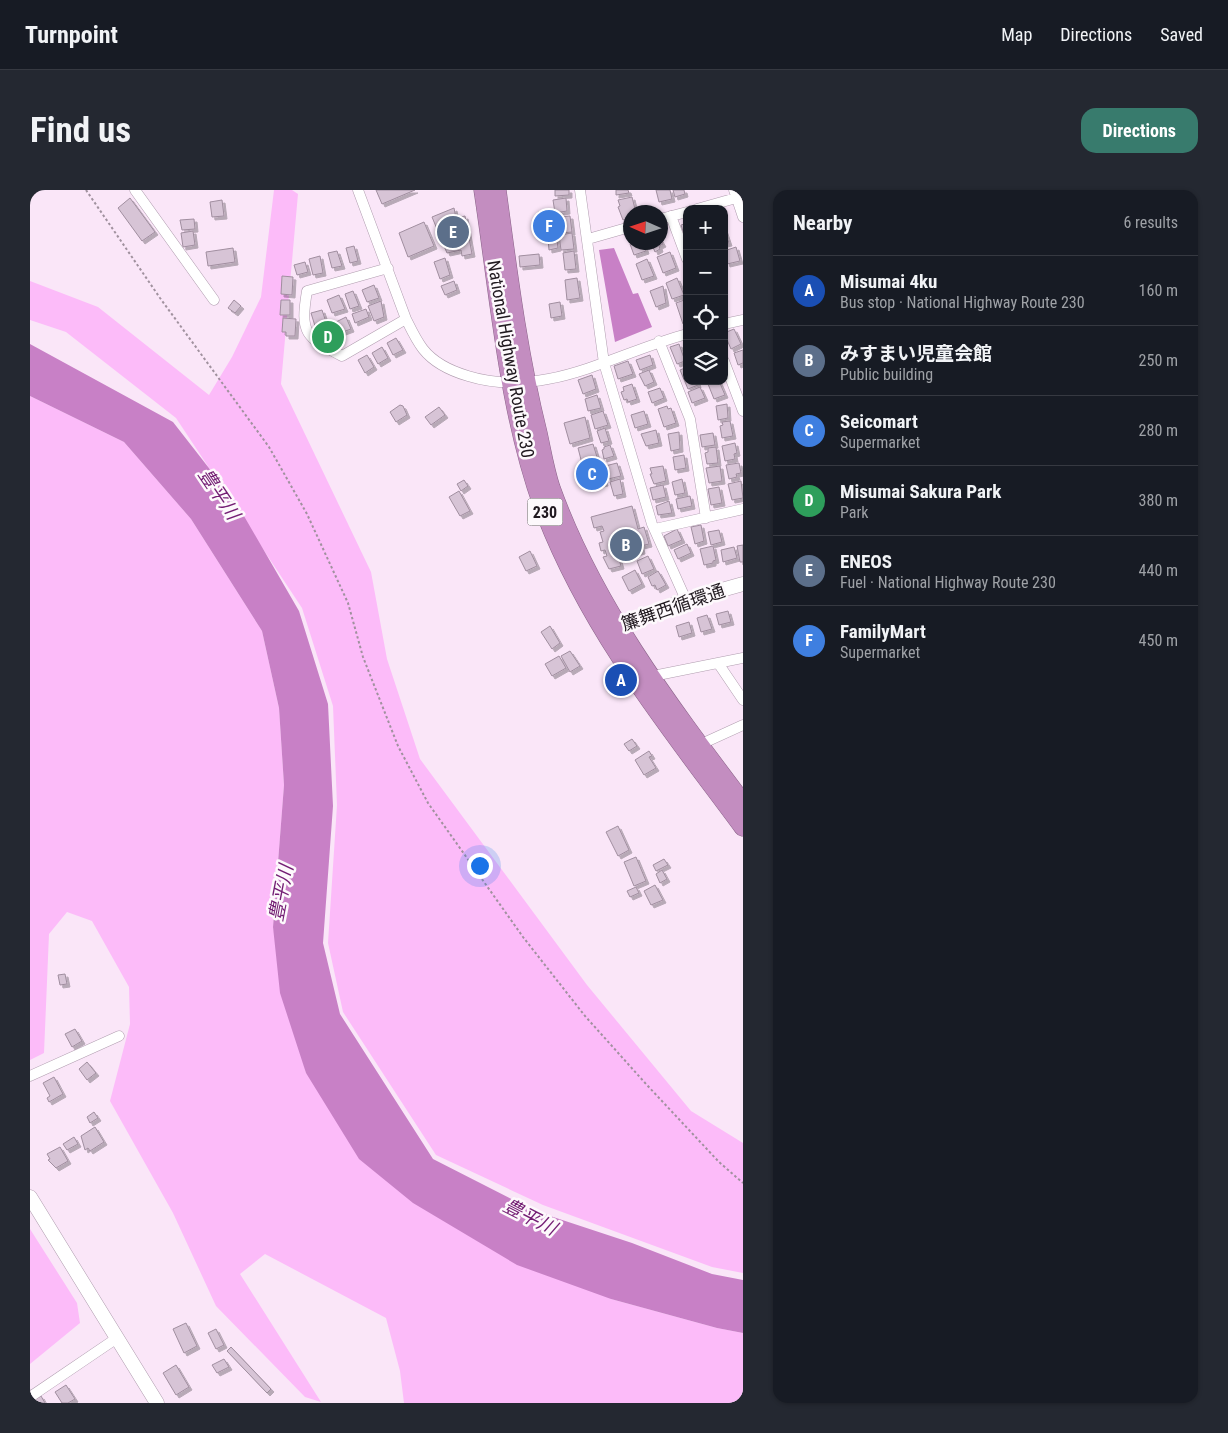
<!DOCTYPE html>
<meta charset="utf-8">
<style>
:root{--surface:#171b24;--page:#242831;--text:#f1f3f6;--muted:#9ea1a6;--line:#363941;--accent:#387b6d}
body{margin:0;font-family:"Roboto Condensed","Noto Sans JP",sans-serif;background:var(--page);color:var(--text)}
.controls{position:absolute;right:15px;top:15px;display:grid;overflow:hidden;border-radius:10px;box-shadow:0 1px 4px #0004}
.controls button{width:45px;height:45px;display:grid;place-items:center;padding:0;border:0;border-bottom:1px solid var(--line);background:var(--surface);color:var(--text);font:25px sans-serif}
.compass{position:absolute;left:593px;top:15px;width:45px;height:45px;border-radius:50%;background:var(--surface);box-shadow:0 1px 4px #0004;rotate:273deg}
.you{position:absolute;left:449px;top:675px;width:18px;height:18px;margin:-12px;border:4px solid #fff;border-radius:50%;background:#1a73e8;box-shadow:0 0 0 8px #1a73e833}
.badge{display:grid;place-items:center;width:32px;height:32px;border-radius:50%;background:var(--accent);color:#fff;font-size:16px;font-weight:700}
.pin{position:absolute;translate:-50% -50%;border:2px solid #fff;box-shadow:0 1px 5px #0006}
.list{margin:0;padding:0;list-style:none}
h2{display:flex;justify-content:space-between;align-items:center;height:65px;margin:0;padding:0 20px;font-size:21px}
h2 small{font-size:16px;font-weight:400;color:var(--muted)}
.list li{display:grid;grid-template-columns:32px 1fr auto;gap:15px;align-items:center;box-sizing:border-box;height:70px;padding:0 20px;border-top:1px solid var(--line)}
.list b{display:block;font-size:19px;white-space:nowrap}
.list p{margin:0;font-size:16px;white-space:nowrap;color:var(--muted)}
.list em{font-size:16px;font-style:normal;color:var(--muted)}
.icon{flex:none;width:28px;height:28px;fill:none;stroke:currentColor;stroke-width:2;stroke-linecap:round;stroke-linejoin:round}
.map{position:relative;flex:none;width:713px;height:1213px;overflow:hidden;border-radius:15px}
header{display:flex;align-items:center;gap:30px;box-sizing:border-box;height:70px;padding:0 25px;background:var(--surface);border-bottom:1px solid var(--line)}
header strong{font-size:24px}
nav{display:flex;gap:28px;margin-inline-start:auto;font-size:18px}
.intro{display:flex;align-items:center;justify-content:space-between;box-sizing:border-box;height:120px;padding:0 30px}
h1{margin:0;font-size:35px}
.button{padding:12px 22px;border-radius:15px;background:var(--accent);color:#fff;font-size:18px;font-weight:700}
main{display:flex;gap:30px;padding:0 30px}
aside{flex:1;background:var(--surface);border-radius:15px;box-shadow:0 1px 4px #0004}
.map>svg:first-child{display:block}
.green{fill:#fcbbf9}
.water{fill:#c880c6}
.building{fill:#d7c4d6;stroke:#a08e9f;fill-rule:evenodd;filter:url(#shadow)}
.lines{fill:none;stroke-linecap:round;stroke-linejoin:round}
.street-casing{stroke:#b09daf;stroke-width:11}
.secondary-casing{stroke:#b09daf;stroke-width:15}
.highway-casing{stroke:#8a6488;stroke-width:19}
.path{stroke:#a0919e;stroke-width:2;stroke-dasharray:2.5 2.5;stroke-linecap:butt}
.street{stroke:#fff;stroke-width:10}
.secondary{stroke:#fff;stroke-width:14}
.highway{stroke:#c38dc0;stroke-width:18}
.labels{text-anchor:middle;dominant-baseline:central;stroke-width:5;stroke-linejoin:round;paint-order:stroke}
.shield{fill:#fdf9fc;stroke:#625c61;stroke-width:1}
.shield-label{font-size:16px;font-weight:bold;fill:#20191f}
.street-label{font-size:18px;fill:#20191f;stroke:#fdf9fc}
.water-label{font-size:19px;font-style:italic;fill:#731d73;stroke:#fdf9fc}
</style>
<header>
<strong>Turnpoint</strong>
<nav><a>Map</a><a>Directions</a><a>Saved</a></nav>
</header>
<div class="intro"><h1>Find us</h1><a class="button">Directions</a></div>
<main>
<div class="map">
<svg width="713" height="1213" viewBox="0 0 713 1213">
<defs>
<filter id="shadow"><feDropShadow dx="3" dy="3" stdDeviation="0" flood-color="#0004"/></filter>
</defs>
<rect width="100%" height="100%" fill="#fae6f8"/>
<path class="green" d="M244,0H262L268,4L251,194L341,382L357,469L390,569L557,795L661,921L713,953V1083L682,1077L513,1015L406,965L313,822L298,753L307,615L303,516L272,418L146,228L36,142L0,130V91L68,117L179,205L202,167L231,107Z
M303,136L313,158H311L288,150L286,143Z
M0,206L94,252L161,329L232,441L249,518L254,595L243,737L276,883L581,1109L687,1138L713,1143V1213H374L370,1181L356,1128L235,1064L210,1084L291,1212L275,1207L186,1116L143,1023L80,911L100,834L99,797L62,731L37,722L19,744L14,863L0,870Z
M0,1039L47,1113L50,1133L0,1174Z"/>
<path class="water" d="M584,58L603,104L608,103L622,137L585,152L569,60Z
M0,154L143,232L207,314L269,421L298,514L303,616L293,753L310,824L403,969L505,1021L602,1053L682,1084L713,1090V1143L687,1138L581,1109L487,1075L383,1013L329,969L276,883L250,803L243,737L254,595L249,518L232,441L161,329L94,252L0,206Z"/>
<path class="building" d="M346,0H385L352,14Z
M525,0H539V5L525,6Z
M586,0H598L599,3L586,5Z
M626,0H640L642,9L629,12Z
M643,0H654L655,4L645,7Z
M602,7L605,19L600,22V28L593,30L588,17L590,16L588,10Z
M100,8L125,42L112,51L88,18Z
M536,8L537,21L525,23L523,10Z
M192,10L194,26L182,27L180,12Z
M424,18L426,28L435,26L442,64L432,66L431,60L417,63L402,27ZM426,34L430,51L422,53L419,35Z
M523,20L528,58L519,60L518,49L512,50L508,22Z
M540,26L542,42L531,43L529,27Z
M164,29L165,39L152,40L150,30Z
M394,32L404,56L378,67L369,43Z
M657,33V51H656L651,35Z
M694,38L699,53L694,54Z
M163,41L165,55L153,57L151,43Z
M542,43L544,59L531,60L529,45Z
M630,49L633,54L629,56L630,59L625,62L621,52H630Z
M604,52H613L616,61L604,65L600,54Z
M324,56L328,71L320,73L316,58Z
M706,57L710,71L697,74L694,61Z
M203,58L205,72L178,76L176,62Z
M307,61L312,76L302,78L298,63Z
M544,61L546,79L535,80L533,63Z
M640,62L646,78L633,83L627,67Z
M509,64L510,75L490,77L489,66Z
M290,66L293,83L283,85L279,69Z
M415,68L420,85L410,89L404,72Z
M617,69L624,86L612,90L606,74Z
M275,72L278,82L267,85L264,75Z
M252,86L263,87L262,105L251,104Z
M547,88L550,108L537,110L535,90Z
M647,88L654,105L642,109L636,93Z
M424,91L427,100L415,105L411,96Z
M344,95L349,108L337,112L332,100Z
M633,96L636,113L626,117L620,101Z
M323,101L329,116L320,119L315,104Z
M309,105L315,119L302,123L297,110Z
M657,109V133L653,134L646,113Z
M204,110L211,116L205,123L198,118Z
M251,110H260V125H250Z
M351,111L354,127L344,131L338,116Z
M530,112L532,126L521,128L519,114Z
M336,119L339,127L325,133L322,124Z
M292,120L296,132L285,136L281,123Z
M316,127L321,139L310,143L306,132Z
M253,128L266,129L265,146H256V142H252Z
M704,139L711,154L701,159L694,143Z
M366,148L373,160L363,165L357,153Z
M649,154L655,171L647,174L640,157Z
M352,157L358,168L348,174L342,163Z
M713,160V173L708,175L704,163Z
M337,165L344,177L335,183L328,170Z
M620,165L623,175L610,180L606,170Z
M598,171L603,184L588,189L584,176Z
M655,178L657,191H667L668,195L658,199L650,180Z
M619,180L624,192L615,196L609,184Z
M562,185L566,199L553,204L548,190Z
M684,191H689L695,205L684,209L678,194Z
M602,194L607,209L598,212L597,209L594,210L591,202L594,201L593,197Z
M670,197L675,208L662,213L658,202Z
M630,198L634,208L622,213L618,202Z
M567,205L571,218L558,221L555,209Z
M697,214L698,228L688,230L686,216Z
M370,215L373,216L377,225L366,232L360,222Z
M637,216L638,219L641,218L646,233L634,237L628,219Z
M409,217L415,225L401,235L395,227Z
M573,221L578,235L565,239L561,225Z
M614,221L618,234L605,238L601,225Z
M555,227L560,248L540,254L534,233Z
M700,231L703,246L692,248L690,236L693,235L692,232Z
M575,238L579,251L571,253L567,241Z
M626,240L629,253L616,256L611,244Z
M649,242L650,259L641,261L638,244Z
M683,243L685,255L672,257L670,245Z
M705,253L707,263L704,264L705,269L695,271L692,256Z
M563,254L575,293L558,297L548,258Z
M580,255L584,266L574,269L572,260L574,259V257Z
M686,257L688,273L677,274L675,263L678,262V258Z
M654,265L656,278L645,280L643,267Z
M587,273L591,286L578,289L575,276Z
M709,273L711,283L706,284L707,287L699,289L696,275Z
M633,276L636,291L624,294L620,284H622L620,278Z
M690,276L692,291L679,293L676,278Z
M590,289L593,304L584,306L580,292Z
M652,289L655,303L645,305L642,292Z
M434,290L438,296L431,301L427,294Z
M711,291L713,308L702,310L698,294Z
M633,295L636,307L623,310L620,298Z
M689,297L692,313L681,315L678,299Z
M429,301L440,321L430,326L419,307Z
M660,306L662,316L648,319L646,309Z
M639,311L642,323L628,325L626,316Z
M602,316L608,339L614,337L619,354L611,356L612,361L602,364L601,360L593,362L595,368L589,369L591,376L579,379L573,367L577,366L575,360L571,361L569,353L573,352L570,342L574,341L572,336L564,338L561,327Z
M671,335L674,351L665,354L661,337Z
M647,339L652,350L638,356L634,346Z
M689,340L692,352L681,355L678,342Z
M657,354L661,363L648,369L644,360Z
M713,355V372H710L707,356Z
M683,356L686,370L683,371V373L674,375L670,359Z
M704,357L707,368L693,372L691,360Z
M500,361L507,376L496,381L489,367Z
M618,366L624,379L612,384L607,371Z
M605,380L612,394L599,401L592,387Z
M628,381L636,395L627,400L625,395L622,396L618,387Z
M698,421L701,432L689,435L686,424Z
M677,425L682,439L671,442L667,428Z
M659,432L662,443L649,447L646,436Z
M520,436L530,453L522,459L511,442Z
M540,461L550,476L540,482L531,466Z
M529,466L536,478L522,486L515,474Z
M602,549L607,556L599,561L594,554Z
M619,561L622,566L619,567L626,578L614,585L605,570Z
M588,636L599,660L588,666L576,642Z
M606,667L616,691L604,696L594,672Z
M634,669L638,675L626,681L623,675Z
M632,680L637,689L630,693L626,684Z
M625,695L633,710L621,715L614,701Z
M606,697L609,703L600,707L597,701Z
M35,784L37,794L30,795L28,785Z
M45,839L52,851L42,857L35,844Z
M57,872L66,883L57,890L49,879Z
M24,887L33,904L19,912L17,908L20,906L13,893Z
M64,922L68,928L60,933L57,927Z
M65,937L74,952L60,961L58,958L55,960L51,946Z
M44,947L48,954L37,960L33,954Z
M30,957L38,971L26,978L18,970L20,969L17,964Z
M156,1133L167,1156L154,1163L143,1139Z
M186,1139L194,1155L186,1159L178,1143Z
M201,1157L241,1199L237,1203L197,1161Z
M194,1169L199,1177L187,1183L182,1175Z
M146,1175L159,1197L146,1205L133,1183Z
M36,1195L45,1209L38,1213H32L25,1202Z
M11,1206L15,1213H3L2,1211Z"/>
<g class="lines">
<defs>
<path id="street" d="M105,0L184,110
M328,0L376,129C381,139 386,150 393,159C404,173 421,181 438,186C515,210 585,163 657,144
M550,0L574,173L622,334L656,410
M704,0L713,27
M667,19L713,6
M641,26L657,69
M630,29L657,22
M558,49L600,37
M358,78L277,101C270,143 275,147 312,166L376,129
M694,134L713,130
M629,151L660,229L676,328
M694,171L713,221
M625,339L713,319
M688,473L713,510
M618,487L713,468
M667,556L713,535
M0,886L89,846
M0,1207L87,1148"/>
<path id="secondary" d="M579,440L656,410L713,394
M0,1007L127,1213"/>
<path id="highway" d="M453,0C469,105 478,226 516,325C562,443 639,537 713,637
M467,0C478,81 488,163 508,243C512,261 515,280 521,298C563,415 639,515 713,613"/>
</defs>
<use href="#street" class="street-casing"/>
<use href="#secondary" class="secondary-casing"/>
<use href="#highway" class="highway-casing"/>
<path class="path" d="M56,0L130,108L239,257L277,324L318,413L333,467L368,556L398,613L493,747L555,826L616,894L689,972L713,993"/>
<use href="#street" class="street"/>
<use href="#secondary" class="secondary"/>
<use href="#highway" class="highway"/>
</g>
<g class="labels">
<rect class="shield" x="497.5" y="308.5" width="35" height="27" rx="4"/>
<g class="shield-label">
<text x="515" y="322">230</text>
</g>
<g class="street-label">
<text transform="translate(481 169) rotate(80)">National Highway Route 230</text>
<text transform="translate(643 417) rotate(-19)">簾舞西循環通</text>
</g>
<g class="water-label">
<text transform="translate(189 304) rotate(56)">豊平川</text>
<text transform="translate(251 703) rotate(-79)">豊平川</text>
<text transform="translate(500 1027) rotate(27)">豊平川</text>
</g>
</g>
</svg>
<div class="controls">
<button>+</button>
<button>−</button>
<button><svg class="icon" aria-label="locate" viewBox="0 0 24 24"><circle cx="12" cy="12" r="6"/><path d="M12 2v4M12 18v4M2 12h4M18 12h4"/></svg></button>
<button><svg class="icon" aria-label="layers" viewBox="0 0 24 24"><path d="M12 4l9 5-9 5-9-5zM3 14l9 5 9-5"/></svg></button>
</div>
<svg class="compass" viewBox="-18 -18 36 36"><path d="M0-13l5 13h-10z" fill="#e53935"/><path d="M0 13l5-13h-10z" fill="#9ea1a6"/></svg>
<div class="you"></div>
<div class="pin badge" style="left:591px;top:490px;background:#1a4fb4">A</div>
<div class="pin badge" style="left:596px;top:355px;background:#5c6f8a">B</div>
<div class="pin badge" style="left:562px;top:284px;background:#3f7fe0">C</div>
<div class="pin badge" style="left:298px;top:147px;background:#2e9e5b">D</div>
<div class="pin badge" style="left:423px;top:42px;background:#5c6f8a">E</div>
<div class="pin badge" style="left:519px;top:36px;background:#3f7fe0">F</div>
</div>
<aside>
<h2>Nearby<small>6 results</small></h2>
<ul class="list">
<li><span class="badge" style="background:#1a4fb4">A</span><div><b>Misumai 4ku</b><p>Bus stop · National Highway Route 230</p></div><em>160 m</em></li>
<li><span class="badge" style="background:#5c6f8a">B</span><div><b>みすまい児童会館</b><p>Public building</p></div><em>250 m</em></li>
<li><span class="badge" style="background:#3f7fe0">C</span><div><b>Seicomart</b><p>Supermarket</p></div><em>280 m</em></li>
<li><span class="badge" style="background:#2e9e5b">D</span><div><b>Misumai Sakura Park</b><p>Park</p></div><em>380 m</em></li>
<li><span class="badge" style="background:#5c6f8a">E</span><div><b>ENEOS</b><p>Fuel · National Highway Route 230</p></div><em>440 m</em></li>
<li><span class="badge" style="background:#3f7fe0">F</span><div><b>FamilyMart</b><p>Supermarket</p></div><em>450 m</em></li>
</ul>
</aside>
</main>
